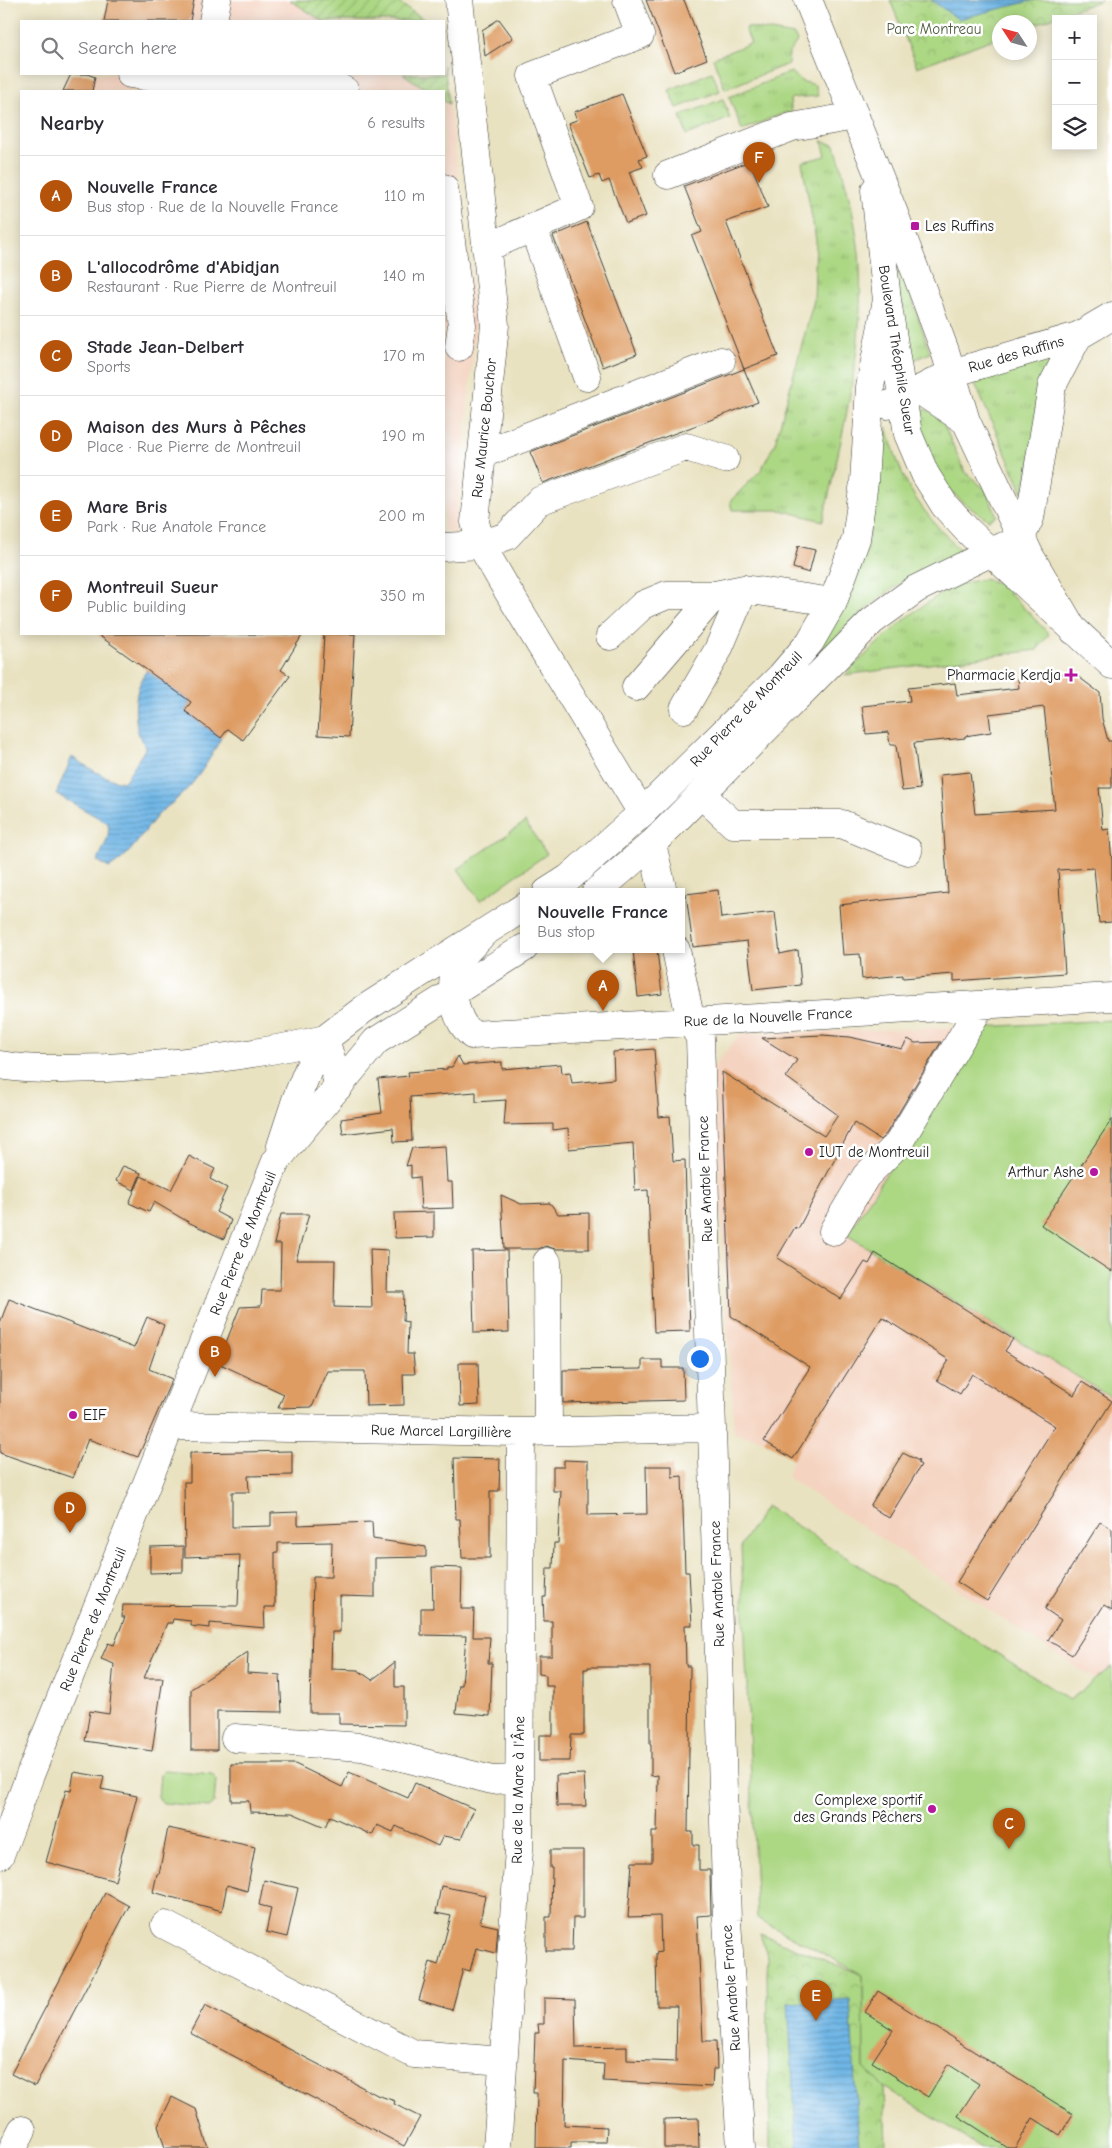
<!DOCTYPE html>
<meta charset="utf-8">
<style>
:root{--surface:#fff;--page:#f2f2f3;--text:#2b2b33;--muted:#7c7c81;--line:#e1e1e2;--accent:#b45309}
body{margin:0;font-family:"Comic Neue",sans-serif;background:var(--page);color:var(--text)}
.controls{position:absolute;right:15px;top:15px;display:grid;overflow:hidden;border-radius:0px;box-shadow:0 2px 12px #0003}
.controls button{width:45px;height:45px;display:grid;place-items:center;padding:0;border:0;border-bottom:1px solid var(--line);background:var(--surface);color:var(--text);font:25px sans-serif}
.compass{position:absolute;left:992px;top:15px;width:45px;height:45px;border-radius:50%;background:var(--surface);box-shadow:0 2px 12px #0003;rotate:306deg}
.you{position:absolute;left:699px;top:1358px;width:18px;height:18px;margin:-12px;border:4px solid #fff;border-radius:50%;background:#1a73e8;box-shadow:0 0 0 8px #1a73e833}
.badge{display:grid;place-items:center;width:32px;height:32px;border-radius:50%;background:var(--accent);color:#fff;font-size:16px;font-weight:700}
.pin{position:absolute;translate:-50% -41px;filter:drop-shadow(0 1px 2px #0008)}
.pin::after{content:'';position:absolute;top:26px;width:18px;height:15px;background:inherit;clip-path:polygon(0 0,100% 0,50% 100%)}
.popup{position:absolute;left:520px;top:888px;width:165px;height:65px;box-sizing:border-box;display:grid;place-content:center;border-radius:0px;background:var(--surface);filter:drop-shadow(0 1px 4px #0005);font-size:16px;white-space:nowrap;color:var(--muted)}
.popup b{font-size:19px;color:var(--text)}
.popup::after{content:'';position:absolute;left:50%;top:100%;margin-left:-10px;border:10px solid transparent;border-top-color:var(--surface)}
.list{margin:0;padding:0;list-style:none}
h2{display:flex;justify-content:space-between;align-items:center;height:65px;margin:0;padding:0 20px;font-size:21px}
h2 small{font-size:16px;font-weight:400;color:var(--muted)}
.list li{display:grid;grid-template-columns:32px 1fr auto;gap:15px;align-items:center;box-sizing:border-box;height:80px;padding:0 20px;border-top:1px solid var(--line)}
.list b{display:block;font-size:19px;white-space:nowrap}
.list p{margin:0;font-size:16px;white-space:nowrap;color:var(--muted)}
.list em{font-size:16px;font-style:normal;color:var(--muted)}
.icon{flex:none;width:28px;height:28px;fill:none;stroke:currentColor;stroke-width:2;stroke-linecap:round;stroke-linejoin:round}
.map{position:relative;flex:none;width:1112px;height:2148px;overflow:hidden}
.search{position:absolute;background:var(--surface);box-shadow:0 2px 12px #0003;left:20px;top:20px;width:425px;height:55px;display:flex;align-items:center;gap:12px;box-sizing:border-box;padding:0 18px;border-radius:0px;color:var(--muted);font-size:19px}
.panel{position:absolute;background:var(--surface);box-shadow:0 2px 12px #0003;left:20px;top:90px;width:425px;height:545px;border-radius:0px}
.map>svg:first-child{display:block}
.built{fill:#f4d3c0}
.grass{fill:url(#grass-tufts);stroke:#647a50}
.park{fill:url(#park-crowns);stroke:#647a50}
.garden{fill:url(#garden-furrows);stroke:#647a50}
.pitch{fill:#acd783;stroke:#647a50}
.water{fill:url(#water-rules);stroke:#466981}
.building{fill:#de9c63}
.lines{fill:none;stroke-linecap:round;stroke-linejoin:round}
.minor-casing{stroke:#3b3a35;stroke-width:29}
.major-casing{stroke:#3b3a35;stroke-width:29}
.minor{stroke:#fff;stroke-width:28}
.major{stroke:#fff;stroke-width:28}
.poi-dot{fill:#b5179e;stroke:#fff;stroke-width:2}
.labels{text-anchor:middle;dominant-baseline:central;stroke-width:5;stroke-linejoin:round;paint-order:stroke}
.park-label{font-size:15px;fill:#4e5d40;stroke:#fff}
.poi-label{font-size:15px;fill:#1c1c1c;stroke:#fff;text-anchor:start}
.street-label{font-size:15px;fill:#1c1c1c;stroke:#fff}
</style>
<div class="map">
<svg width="1112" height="2148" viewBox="0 0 1112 2148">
<defs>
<pattern id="grass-tufts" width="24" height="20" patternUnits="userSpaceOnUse" patternTransform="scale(1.25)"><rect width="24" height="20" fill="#acd783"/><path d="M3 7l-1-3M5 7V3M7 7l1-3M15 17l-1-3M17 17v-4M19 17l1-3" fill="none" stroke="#93b871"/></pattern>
<pattern id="park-crowns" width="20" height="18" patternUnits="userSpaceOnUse" patternTransform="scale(1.25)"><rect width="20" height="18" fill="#acd783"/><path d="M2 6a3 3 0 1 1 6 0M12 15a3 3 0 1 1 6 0" fill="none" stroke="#93b871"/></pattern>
<pattern id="garden-furrows" width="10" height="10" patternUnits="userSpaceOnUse" patternTransform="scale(1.25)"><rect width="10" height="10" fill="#acd783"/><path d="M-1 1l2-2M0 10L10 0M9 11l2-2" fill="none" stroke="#93b871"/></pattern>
<pattern id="water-rules" width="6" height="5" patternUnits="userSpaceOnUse" patternTransform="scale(1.25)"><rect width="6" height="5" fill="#6fb6e6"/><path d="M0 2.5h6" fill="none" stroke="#5a93ba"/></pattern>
</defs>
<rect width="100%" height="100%" fill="#fff"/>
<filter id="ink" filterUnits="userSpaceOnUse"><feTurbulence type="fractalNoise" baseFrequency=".02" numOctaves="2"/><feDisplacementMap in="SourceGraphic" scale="10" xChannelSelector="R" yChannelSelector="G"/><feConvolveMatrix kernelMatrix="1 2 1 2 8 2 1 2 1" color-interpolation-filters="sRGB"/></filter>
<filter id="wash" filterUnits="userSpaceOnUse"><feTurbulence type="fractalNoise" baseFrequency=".0096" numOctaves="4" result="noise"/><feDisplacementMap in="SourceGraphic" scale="20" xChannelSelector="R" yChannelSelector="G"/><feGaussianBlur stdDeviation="1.12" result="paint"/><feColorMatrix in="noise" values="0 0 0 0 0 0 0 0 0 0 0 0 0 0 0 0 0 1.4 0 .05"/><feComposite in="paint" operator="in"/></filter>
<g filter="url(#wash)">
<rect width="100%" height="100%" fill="#e9e2c1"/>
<path class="built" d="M108,0H290L322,21H104Z
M95,74H403L429,91H92Z
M444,101L449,104L476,324L455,534L444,530Z
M980,1027L848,1235L1112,1398V1666L1096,1680L787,1477L793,1459L764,1440L734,1433L713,1068L740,1034Z"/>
<path class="grass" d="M747,27L794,35L797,41L789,53L788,64L725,89L713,58L751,43L745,29Z
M712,72L720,91L677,108L669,90Z
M791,72L801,81L815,85L818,96L792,98L790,100L792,115L790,118L787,112L742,130L729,97Z
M723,99L730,118L687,135L680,116Z
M822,141L835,145C845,180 855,216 859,253C867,342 842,435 823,521L780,510H732L730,501L761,470L775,443L814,300L816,240L802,162L826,156Z
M891,234L930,353L909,362Z
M1058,353L1023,493L973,379Z
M917,408L930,411L944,425L965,472L985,489L997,516L989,520C962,504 935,482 925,450C921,436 920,422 917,408Z
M887,427C892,444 897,463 905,479C918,507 940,530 962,552C939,562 916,573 895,587C864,608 838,635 812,661L866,550L877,495Z
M983,579L1000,583L1049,634L1037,650L845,675C878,642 912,609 953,587C962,583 974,581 983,579Z"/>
<path class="park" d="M890,0H1102L1030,26V22H1000L999,37L917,67Z
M760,1934L863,1975L864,2068L884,2087L886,2148H770L767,1975L768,1958Z"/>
<path class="garden" d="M290,0H395L426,21H322Z
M444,65L449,104L444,101V91H429L403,74H444Z"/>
<path class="pitch" d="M525,822L547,854L480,901L458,869Z
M1112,1020V1398L847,1235L980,1027Z
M766,1506L1070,1700L1112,1666V2148H982L884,2087L864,2068L863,1975L757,1918L741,1545Z
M165,1770L212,1774L216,1780L214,1803L209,1807L163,1803L158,1797L160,1775Z"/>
<path class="water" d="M931,0H1035L958,19Z
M147,670L191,702L185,711L221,738C210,759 197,781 179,797C172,804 164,808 158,815C141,834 132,855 109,868L97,861C103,849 111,837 108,823L56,794L72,757C88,767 105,780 124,782L145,749C145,743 141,741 139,735C133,714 134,688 147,670Z
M850,1999L859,2148H797L788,2003Z"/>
<g id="blocks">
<path class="building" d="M108,0H194L190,21H104Z
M646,0H684L707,59L674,72Z
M499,19L513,38L485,56L482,30Z
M71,74H87L95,77L92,91H63Z
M622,94L647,156L639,159L643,167L629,172L646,216L626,223L609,180L602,183L599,175L590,178L568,123L577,120L574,112Z
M750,161L768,207L726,222L778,356L744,369L692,236L702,232L684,186Z
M587,222L637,354L603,367L553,236Z
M744,369L758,402L543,483L530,452Z
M798,546L815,550L809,573L793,568Z
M97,634H303L281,670L290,676L243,740L228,729L221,738L185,711L191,702Z
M324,634H355L349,737L318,735Z
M1052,673L1076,675L1100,693L1102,718L1108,741H1112V788H1099L1103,830L1109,829L1112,862V922L1099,923L1094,868L1058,870L1065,973L954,981V974L903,978V975L862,979L860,954L843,955L839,905L948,893L940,775L970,772L975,814L1055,809L1044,707L989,714L991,732L965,736V738L914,743L920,789L902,791L896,745H890L888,732L866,734L862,706L910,701L908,688L955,683L957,695L1019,688L1018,679Z
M718,890L721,918L775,912L780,954L798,950L801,985L753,990L747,941L693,947L686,894Z
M633,950H657L662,994L638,997Z
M822,1035L850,1037L902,1049L908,1039L915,1043L941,1042L886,1134L880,1140L854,1123L798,1229L795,1227L777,1258L841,1299L865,1262L869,1264L875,1253L1013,1339L1005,1351L1074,1395L1082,1382L1112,1401L987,1601L957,1582L1055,1426L972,1374L960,1394L937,1380L949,1360L882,1317L793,1459L764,1441L810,1367L731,1316L722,1072L824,1136L838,1115L786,1077L797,1060L762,1038Z
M654,1049L659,1117L670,1116L673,1161L685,1160L690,1331L654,1332L648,1190L635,1191L633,1143L569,1149L568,1128L553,1130V1124L504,1125L506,1100L476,1102V1092L410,1097L412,1141L394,1142L393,1128L343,1134L341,1119L382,1113L378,1079L409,1076L408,1072L447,1069V1067H452L458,1056L463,1065L502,1062V1069L561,1064L562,1073L570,1072L572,1083L614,1079L613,1052Z
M1112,1119V1272L1041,1225Z
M445,1146L447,1182H452L453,1208L421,1209L419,1177L411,1178V1165L406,1166L412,1148Z
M189,1156L215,1169L210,1179L227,1188L216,1212L231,1220L224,1239L190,1223L154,1202L149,1212L129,1203L141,1176L171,1190Z
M123,1166L141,1173L134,1190L116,1181Z
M501,1195L521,1204L550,1203L558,1214L589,1213V1249H555L546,1246L538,1249H504Z
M434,1212V1237L395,1238L394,1213Z
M281,1214H309L296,1260H335L334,1307L372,1308L370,1249L388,1250L387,1292H404L403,1321L408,1322L407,1354H413L415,1374H403L404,1405L366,1406L365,1371H328L312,1407L278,1408L284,1394L218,1363L240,1307L261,1306L262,1290H280L281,1244H274Z
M507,1250L509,1332L474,1333L472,1251Z
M9,1299L134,1348L147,1317L164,1325L149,1369L172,1379L138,1457L88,1439L73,1478L0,1453V1323Z
M642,1360H662V1368H683L684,1400L563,1403V1370L642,1369Z
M459,1363H478L479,1405L460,1406Z
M292,1451V1475L248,1476L249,1492H232V1527L271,1526V1513L298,1512V1525L372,1522L373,1539L426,1547V1557L375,1558V1597L340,1596V1632H332L331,1669L358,1670L372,1680L395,1662V1687H404V1725L339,1724V1713H310L313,1577H331L332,1542L278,1543V1552H275V1607H264L265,1628L210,1623V1628L191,1626V1621L173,1619L172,1623H167L144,1678H163L152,1751L85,1741L90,1711L109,1714L114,1664L101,1659L108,1643L114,1645L125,1617H122L123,1605L238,1606L240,1555L185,1557L184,1482H190V1453Z
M903,1453L919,1461L918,1463L921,1465L889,1518L870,1506Z
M454,1458L500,1459L499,1491H490V1558H462L460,1519H456Z
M564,1460L588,1461V1515L647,1514L646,1466H672V1477L682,1476L685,1572H689L692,1625H685L686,1666H690L688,1832H693V1845H699V1870H710L711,1915L697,1916L703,2041H716L717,2069H713L712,2087L603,2081L604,2064L565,2061L564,2125L607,2127L606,2142H571V2148H536L537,2093H533L535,2033H539L538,2024H544V1998L575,1999L576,2048L627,2047V2060L676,2062L677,2006H657L656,1953L661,1952L660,1916L628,1917L632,1862H652V1832H657L658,1775L651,1776V1745H650V1667H588V1669H584V1735H571L570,1761H539V1735H553V1686H546V1675L539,1674V1656H552V1621H544L543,1597H546L547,1568H553L554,1543H558L561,1491H553V1467H564Z
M1100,1522L1112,1529V1610L1104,1605L1072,1655L1048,1640L1061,1620L1045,1609Z
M183,1546V1572L150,1573V1547Z
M432,1567L462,1568L461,1609H474L473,1637H490L488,1663H492L490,1716L456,1713L459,1685H462L466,1636L421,1635V1608H433Z
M248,1652L247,1673L280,1675L282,1712L217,1711V1750H191V1689Z
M231,1764H295L342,1787L349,1772L408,1798L415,1783L474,1809L461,1839L443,1836L438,1846L396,1826L393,1832L377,1825L372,1835L330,1816L325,1827L292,1813L250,1812L249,1801H231Z
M74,1772L104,1777L101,1789L137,1796L115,1881L46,1862L66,1790L71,1791Z
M584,1774L586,1806H557L556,1775Z
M168,1828L255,1847L247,1891L227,1885L222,1911L153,1892L157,1874H159Z
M550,1850H583V1918H573L572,1951H546V1917H551L552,1868H550Z
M264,1880L298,1888L287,1937L266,1932L271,1908L259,1905Z
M441,1886L485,1895L480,1923L498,1927L496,1953L476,1948L470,1971L463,1969L452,2010L419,2000L430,1962L438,1965L451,1916L436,1913Z
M105,1893L129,1906L35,2086L11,2074Z
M878,1991L1073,2114L1060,2135L1033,2118L1015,2148H1008L958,2116L979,2084L948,2064L928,2097L872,2062L893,2030L865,2012Z
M205,2005L377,2095L395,2101L394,2104L420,2117L404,2146L190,2033Z
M172,2097L196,2109L208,2148H165L158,2126Z
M698,2118L699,2148H664V2119Z"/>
</g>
</g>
<g filter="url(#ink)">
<use href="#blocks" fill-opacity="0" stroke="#3b3a35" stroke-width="1"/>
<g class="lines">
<defs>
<path id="minor" d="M459,0L495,325L475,522L481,545L506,588L642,813
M213,21L217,0
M130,74L202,85L338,87L345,91
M668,175L792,127L855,116
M444,188L462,325L459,347
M533,228L587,377
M486,248L579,207L532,76L640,35L627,0
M919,390L952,373L1078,336L1112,316
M482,454L721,361
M1021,537L1030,518L1052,386L1078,336
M444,547L481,545L507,536L539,501L686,447L725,459
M610,636L643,605L667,595H715
M636,687L715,595L744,589L833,602
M684,709L718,650L744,589
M701,794L733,824H842L908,851
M652,844L663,892
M480,937C473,945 462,954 458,964C448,985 454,1020 472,1035L1112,997
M676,950L691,1022L700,1038L727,1920L741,2148
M0,1065C35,1071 71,1069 106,1068C180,1064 253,1056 325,1039L339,1086
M833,1231L866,1176L898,1144L981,1005
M547,1262L548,1431
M171,1426L521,1432L712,1428
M235,1738L362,1747L492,1780L519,1779
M165,1925L414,2054L503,2061
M13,2148L22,2130
M497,2148L519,1850L521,1432"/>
<path id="major" d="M808,0L895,216L945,351L966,421L1030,556L1074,631
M875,190L887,300L908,434L925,474L945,506L967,530L1112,665
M888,405L919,390L966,421
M547,892L569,878L642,813L781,676L810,642L833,602L856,539L864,482L870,387L887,300
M596,892L652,844L872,621L916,589L1004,546
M281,1146L296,1100L308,1070L325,1039L364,1009L524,907
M0,1855L30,1775L276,1161L376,1041L524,948"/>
</defs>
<use href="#minor" class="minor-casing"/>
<use href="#major" class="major-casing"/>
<use href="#minor" class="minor"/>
<use href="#major" class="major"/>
</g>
</g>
<g class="poi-dot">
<rect x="910" y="221" width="10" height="10" rx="2.5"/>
<path d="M1068.5 667.5h5v5h5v5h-5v5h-5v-5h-5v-5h5z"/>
<circle cx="809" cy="1152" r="5"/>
<circle cx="1094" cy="1172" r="5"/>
<circle cx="73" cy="1415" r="5"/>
<circle cx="932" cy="1809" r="5"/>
</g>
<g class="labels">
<g class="park-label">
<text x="934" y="29">Parc Montreau</text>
</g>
<g class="poi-label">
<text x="925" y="226">Les Ruffins</text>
<text x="1061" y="675" text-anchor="end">Pharmacie Kerdja</text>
<text x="819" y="1152">IUT de Montreuil</text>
<text x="1084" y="1172" text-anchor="end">Arthur Ashe</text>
<text x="83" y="1415">EIF</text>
<text x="922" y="1800" text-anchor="end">Complexe sportif<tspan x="922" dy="17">des Grands Pêchers</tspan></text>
</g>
<g class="street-label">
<text transform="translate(897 350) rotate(81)">Boulevard Théophile Sueur</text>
<text transform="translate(1016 354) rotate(-16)">Rue des Ruffins</text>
<text transform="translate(484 428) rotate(-84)">Rue Maurice Bouchor</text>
<text transform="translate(746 709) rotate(-46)">Rue Pierre de Montreuil</text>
<text transform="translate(768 1017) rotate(-3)">Rue de la Nouvelle France</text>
<text transform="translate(705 1179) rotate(-92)">Rue Anatole France</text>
<text transform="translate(243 1243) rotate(-68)">Rue Pierre de Montreuil</text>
<text transform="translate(441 1431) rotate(1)">Rue Marcel Largillière</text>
<text transform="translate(717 1584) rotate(-92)">Rue Anatole France</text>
<text transform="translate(93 1619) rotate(-68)">Rue Pierre de Montreuil</text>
<text transform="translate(518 1790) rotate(-89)">Rue de la Mare à l'Âne</text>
<text transform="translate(731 1988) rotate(-94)">Rue Anatole France</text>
</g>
</g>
</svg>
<div class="controls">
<button>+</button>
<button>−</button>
<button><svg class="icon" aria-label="layers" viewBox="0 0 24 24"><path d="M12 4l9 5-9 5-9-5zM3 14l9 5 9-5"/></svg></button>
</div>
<svg class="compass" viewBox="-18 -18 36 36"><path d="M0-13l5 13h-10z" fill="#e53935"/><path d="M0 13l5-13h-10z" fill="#7c7c81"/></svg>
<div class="you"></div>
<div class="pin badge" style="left:603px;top:1011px">A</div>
<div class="popup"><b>Nouvelle France</b>Bus stop</div>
<div class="pin badge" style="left:215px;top:1377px">B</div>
<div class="pin badge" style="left:1009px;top:1849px">C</div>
<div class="pin badge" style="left:70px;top:1533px">D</div>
<div class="pin badge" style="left:816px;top:2021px">E</div>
<div class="pin badge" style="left:759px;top:183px">F</div>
<div class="search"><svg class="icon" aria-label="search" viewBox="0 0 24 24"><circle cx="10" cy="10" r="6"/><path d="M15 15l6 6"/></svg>Search here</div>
<section class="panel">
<h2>Nearby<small>6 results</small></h2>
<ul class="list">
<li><span class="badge">A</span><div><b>Nouvelle France</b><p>Bus stop · Rue de la Nouvelle France</p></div><em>110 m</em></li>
<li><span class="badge">B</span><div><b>L'allocodrôme d'Abidjan</b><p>Restaurant · Rue Pierre de Montreuil</p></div><em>140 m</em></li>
<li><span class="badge">C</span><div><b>Stade Jean-Delbert</b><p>Sports</p></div><em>170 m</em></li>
<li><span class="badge">D</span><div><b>Maison des Murs à Pêches</b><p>Place · Rue Pierre de Montreuil</p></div><em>190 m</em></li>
<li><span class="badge">E</span><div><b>Mare Bris</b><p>Park · Rue Anatole France</p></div><em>200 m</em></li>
<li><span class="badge">F</span><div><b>Montreuil Sueur</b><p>Public building</p></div><em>350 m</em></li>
</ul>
</section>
</div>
